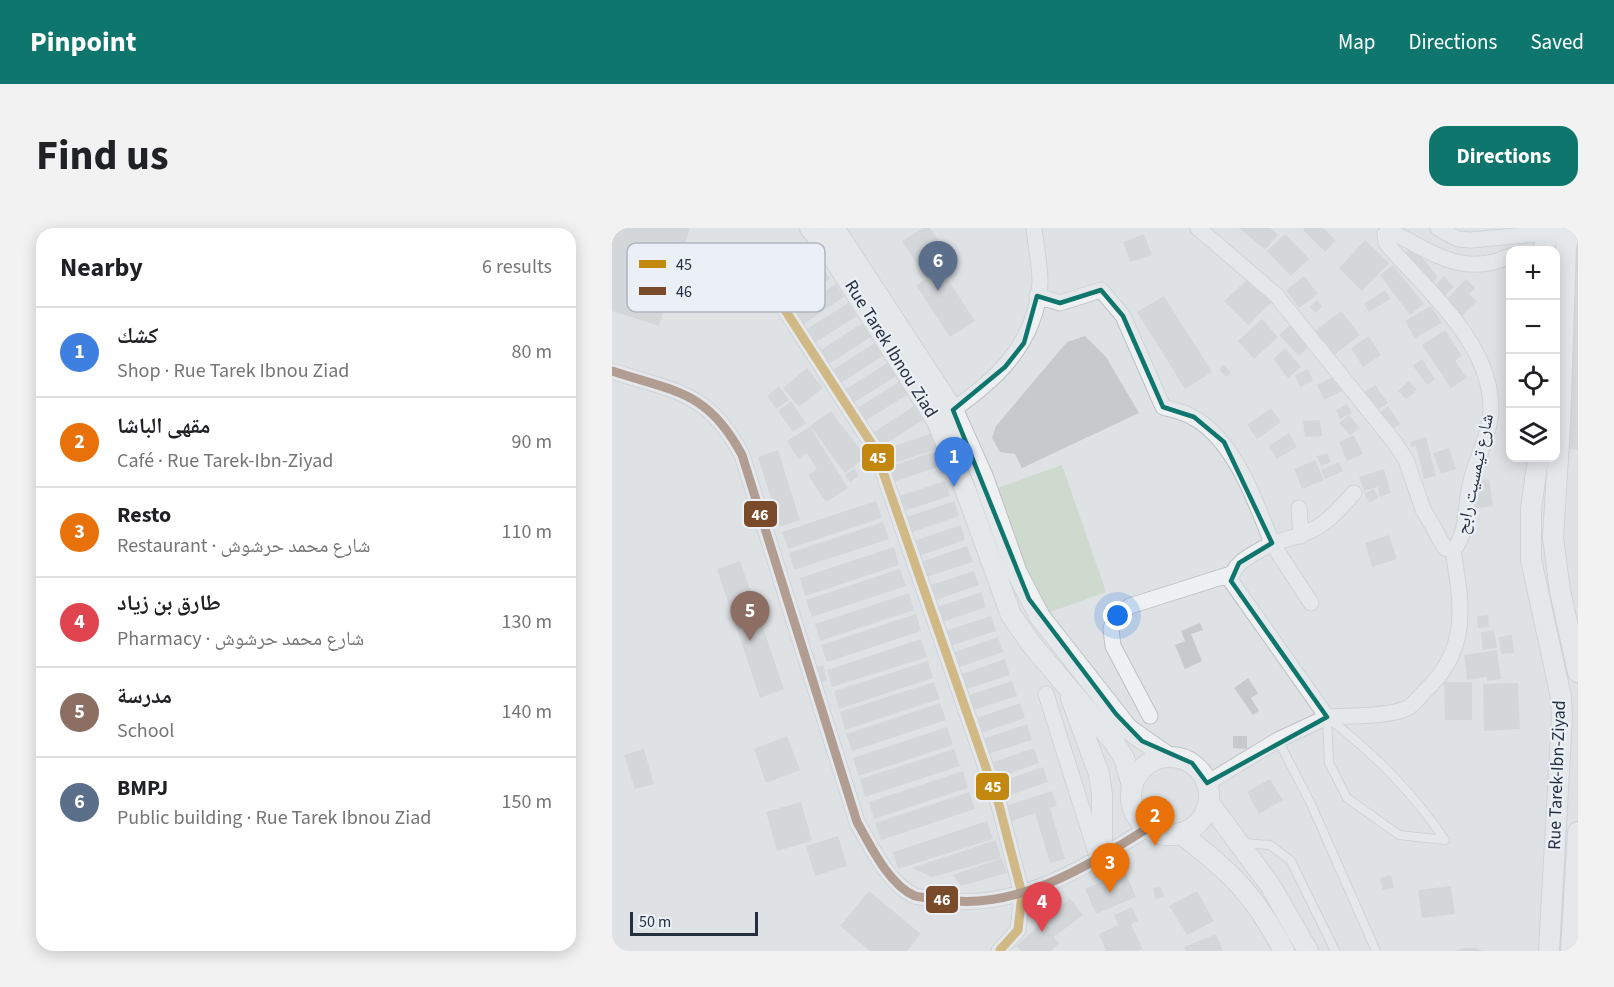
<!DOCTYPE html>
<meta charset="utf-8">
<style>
:root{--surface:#fff;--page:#f2f2f2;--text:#202124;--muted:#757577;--line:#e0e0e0;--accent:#0f766e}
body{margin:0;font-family:"Source Sans 3","Noto Naskh Arabic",sans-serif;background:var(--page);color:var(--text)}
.controls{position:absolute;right:18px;top:18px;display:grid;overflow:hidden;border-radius:12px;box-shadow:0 3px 15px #0003}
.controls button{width:54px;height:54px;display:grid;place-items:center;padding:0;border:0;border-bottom:2px solid var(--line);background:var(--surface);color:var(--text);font:30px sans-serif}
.scale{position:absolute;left:18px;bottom:15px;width:128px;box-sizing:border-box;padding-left:6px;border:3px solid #242f40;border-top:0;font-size:16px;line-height:21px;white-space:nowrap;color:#242f40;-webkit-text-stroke:4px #ebf0f6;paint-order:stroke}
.you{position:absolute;left:506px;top:388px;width:21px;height:21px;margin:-15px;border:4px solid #fff;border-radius:50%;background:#1a73e8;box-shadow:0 0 0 9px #1a73e833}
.badge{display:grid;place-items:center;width:39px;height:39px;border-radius:50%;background:var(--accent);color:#fff;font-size:20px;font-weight:700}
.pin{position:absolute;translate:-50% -50px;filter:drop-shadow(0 2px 3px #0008)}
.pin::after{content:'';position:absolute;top:32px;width:21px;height:18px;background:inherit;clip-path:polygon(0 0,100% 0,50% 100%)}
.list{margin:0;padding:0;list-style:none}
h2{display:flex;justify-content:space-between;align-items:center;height:78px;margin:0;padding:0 24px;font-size:26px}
h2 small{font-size:20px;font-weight:400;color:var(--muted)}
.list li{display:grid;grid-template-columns:39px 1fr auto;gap:18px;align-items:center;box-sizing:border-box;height:90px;padding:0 24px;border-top:2px solid var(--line)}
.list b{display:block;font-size:22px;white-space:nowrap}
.list p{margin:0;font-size:20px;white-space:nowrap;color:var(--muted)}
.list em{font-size:20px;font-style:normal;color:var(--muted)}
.icon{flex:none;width:33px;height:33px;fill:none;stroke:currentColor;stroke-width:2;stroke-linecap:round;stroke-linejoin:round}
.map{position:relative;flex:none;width:966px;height:723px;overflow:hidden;border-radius:18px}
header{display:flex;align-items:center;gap:36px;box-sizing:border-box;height:84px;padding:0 30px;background:var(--accent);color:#fff}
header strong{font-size:28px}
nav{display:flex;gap:33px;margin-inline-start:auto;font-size:21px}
.intro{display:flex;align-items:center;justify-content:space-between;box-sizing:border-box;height:144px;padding:0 36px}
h1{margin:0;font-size:42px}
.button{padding:15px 27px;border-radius:18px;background:var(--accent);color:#fff;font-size:21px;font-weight:700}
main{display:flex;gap:36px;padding:0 36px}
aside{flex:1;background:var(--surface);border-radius:18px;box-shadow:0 3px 15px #0003}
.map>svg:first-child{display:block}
.green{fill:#cfdace}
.building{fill:#c7cacd}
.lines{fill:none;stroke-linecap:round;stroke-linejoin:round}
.service-casing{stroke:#bdc0c3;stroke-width:10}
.minor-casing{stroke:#bdc0c3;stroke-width:17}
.tertiary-casing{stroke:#bdc0c3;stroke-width:22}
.service{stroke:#eef0f2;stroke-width:8}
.minor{stroke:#eef0f2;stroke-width:15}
.tertiary{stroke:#eef0f2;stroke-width:20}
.bus-1-casing{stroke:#ebf0f6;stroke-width:14}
.bus-2-casing{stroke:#ebf0f6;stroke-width:14}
.bus-1{stroke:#c28810;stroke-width:9}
.bus-2{stroke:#7a4b2a;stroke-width:9}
.marked{fill:none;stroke:#0f766e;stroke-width:4.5;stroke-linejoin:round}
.labels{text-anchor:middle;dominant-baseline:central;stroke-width:4.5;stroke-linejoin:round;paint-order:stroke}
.street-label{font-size:18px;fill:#242f40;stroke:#ebf0f6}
.key{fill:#ebf0f6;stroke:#afb6bf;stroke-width:1.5}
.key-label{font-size:16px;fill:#242f40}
.line-badge{stroke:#ebf0f6;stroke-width:2}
.badge-label{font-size:16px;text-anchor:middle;font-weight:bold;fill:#fff}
</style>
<header>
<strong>Pinpoint</strong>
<nav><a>Map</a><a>Directions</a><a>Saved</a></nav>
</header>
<div class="intro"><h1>Find us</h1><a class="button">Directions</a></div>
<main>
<aside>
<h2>Nearby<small>6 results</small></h2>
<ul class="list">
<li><span class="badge" style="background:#3f7fe0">1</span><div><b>كشك</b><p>Shop · Rue Tarek Ibnou Ziad</p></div><em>80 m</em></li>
<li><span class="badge" style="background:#e8710a">2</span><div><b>مقهى الباشا</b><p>Café · Rue Tarek-Ibn-Ziyad</p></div><em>90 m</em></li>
<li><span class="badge" style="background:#e8710a">3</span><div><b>Resto</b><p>Restaurant · شارع محمد حرشوش</p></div><em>110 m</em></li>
<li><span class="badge" style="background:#e0444e">4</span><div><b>طارق بن زياد</b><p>Pharmacy · شارع محمد حرشوش</p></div><em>130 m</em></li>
<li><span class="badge" style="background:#8d6e63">5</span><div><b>مدرسة</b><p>School</p></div><em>140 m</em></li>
<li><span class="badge" style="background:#5c6f8a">6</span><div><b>BMPJ</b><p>Public building · Rue Tarek Ibnou Ziad</p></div><em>150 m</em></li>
</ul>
</aside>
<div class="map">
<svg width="966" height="723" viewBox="0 0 966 723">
<rect width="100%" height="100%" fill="#dfe2e5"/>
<path class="green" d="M450,237L494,364L430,387L385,260Z"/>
<path class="building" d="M0,0H78L47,98L0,83Z
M311,0H318L344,40L333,47L363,93L338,109L304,57L315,51L290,13Z
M627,0H658L666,7L653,22Z
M693,0H711L724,12L713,24L691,2Z
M532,6L540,27L518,34L511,14Z
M673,6L697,31L679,48L655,23Z
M753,12L777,35L750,63L727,40Z
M801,18L826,49L815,58L790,28Z
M958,18H966V222L954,221Z
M210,37L218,51L174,79L166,66Z
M781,37L812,76L798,87L768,47Z
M692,48L706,66L687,80L674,62Z
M832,48L842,59L829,71L819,61Z
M638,49L661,73L636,97L612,73Z
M854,51L863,60L857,66L865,73L848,90L832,74Z
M224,56L232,69L189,98L180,84Z
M773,62L778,71L757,84L752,76Z
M552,68L600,144L573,161L525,84Z
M705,72L710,78L704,85L698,79Z
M236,75L245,88L201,116L192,103Z
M819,78L830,95L803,110L793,93Z
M729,83L748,107L718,130L699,106Z
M650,91L666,109L642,131L626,113Z
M250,95L259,109L215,137L206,124Z
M678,97L698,118L687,128L667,107Z
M833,102L850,128L843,133L855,150L839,160L810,117Z
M473,108L494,129L527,185L410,240L403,226L388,224L380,210L384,198L455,114Z
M757,108L769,127L751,139L739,120Z
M263,115L271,128L227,156L219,143Z
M673,120L689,139L676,150L661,131Z
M810,131L823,151L815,157L801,138Z
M275,135L284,148L240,176L231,163Z
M611,137L619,144L615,149L607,142Z
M195,140L211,160L187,179L171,160Z
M696,141L701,153L688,159L683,147Z
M725,147L732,162L712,172L705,157Z
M288,153L296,166L252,194L244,181Z
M797,153L805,162L794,171L786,163Z
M763,157L776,175L763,184L749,167Z
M167,158L177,172L164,181L155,168Z
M179,173L194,195L181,204L166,183Z
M735,176L740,185L728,191L724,182Z
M302,178L311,192L267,220L259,206Z
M776,178L788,196L778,203L766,186Z
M659,180L669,194L645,211L635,197Z
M219,183L254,229L233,245L198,198Z
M737,187L748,200L738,207L727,195Z
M708,192L710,208L693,209L691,193Z
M198,199L236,260L214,274L196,247L205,241L195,225L186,231L175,213Z
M320,205L326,221L276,237L271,222Z
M677,205L685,219L665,231L657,218Z
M742,207L751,226L735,233L727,214Z
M814,209L824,248L812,251L804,218L799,219L798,214Z
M837,220L844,241L829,246L821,225Z
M166,222L188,292L168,299L146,229Z
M327,222L331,237L282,254L277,239Z
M715,225L719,234L709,238L705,228Z
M703,232L712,252L690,261L682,241Z
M727,234L731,243L713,251L709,242Z
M242,241L247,248L238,254L233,247Z
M772,241L779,265L767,269L766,259L752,263L747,249Z
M877,251L881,278L860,281L856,254Z
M333,253L338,268L289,284L284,269Z
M762,261L766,270L757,275L752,265Z
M264,273L270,290L176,321L170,304Z
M342,273L347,288L298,305L292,290Z
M271,294L277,311L182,342L177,325Z
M349,297L353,312L304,329L299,314Z
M777,307L785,331L760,339L753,315Z
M355,318L361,334L311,350L306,335Z
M282,319L287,337L193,368L188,350Z
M128,333L172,461L148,470L105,341Z
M288,341L294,358L200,389L194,372Z
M362,343L367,357L318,374L313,359Z
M369,364L374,379L325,396L320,381Z
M297,365L302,382L208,413L203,396Z
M304,386L309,403L215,434L209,417Z
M876,387L877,399L866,400L865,388Z
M379,388L384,403L335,419L330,404Z
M588,395L591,402L579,406L590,433L573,441L563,417L573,413L569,403Z
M882,402L885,420L871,422L869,404Z
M900,407L902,425L889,426L887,409Z
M386,409L391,424L342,441L337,426Z
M309,411L315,429L220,459L215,442Z
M885,422L889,451L875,453V449L855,452L852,427Z
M393,431L398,447L349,463L344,448Z
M316,433L321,450L227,481L222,463Z
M211,437L215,452L207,455L202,440Z
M636,450L646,465L639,470L647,483L641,487L622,460Z
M400,453L405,468L356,484L351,469Z
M322,454L328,471L233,502L228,484Z
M832,454H860V492H833Z
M906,455L908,501L872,503L871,456Z
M328,475L334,492L240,523L234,506Z
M408,475L413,490L363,507L359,492Z
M415,496L420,512L370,528L365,513Z
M335,499L341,517L247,548L241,530Z
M175,508L188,542L154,555L142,521Z
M621,508H635V521L621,520Z
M422,520L427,535L378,552L373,537Z
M32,521L42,556L23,561L12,527Z
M342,521L348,538L253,569L248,551Z
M431,539L436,554L387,571L382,556Z
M351,543L356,560L262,591L257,574Z
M658,551L671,572L647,586L635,564Z
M440,563L445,578L438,580L453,631L438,635L423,585L395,595L390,579Z
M357,564L363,581L269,612L263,595Z
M189,574L200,613L165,623L154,584Z
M375,593L381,611L286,641L281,624Z
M226,608L235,638L203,648L194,618Z
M384,612L389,630L320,649L299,640Z
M390,630L395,645L349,658L341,647Z
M513,644L524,669L484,686L473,661Z
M779,647L782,660L771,662L768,650Z
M839,658L843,686L810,690L806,662Z
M549,659L552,669L543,671L541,660Z
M257,663L309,706L295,723H258L228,698Z
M585,663L602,693L575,707L557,678Z
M458,670L471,687L442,709L447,715L439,723H409L404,718Z
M520,679L526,693L519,696L531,722L494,723L487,706L506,697L502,687Z
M604,706L611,723H573L572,719Z
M851,720H864L871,723H844Z"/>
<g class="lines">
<defs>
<path id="service" d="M715,489C762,526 799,562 833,612L787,607L735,570L717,535Z
M666,512L699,576L764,723
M630,615L658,617L679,633L723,723"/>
<path id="minor" d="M586,0L664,67L783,215L794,232L811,281L833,320L841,322C856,306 853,278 858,257C863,233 878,207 879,182C880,115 814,62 774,15L773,6L778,3C820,24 851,50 898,28
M826,0L846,11L859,12L945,4
M425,68L448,75L489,62L511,88L551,179C561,182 573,184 582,190C622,212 644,274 660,315C646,324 619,334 619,353L715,489C734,488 781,489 797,479C803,475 808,468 813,463C858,421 850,378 841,322
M173,82L263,221L387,577L410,666L406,702L387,723
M0,143C64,164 96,163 130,227L245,594C258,617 277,657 303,668C310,670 319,670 326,671C402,685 474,639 536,600
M332,188C381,155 424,118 428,55C428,37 424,18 422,0
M687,280L689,308
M699,375L660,315C705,304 711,299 742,265
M434,466L486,631
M538,488L501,418L499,401L502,391L518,378L619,346
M595,555L666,512L715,489"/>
<path id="tertiary" d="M198,0L215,20L325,193L355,266L399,387L420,417L502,514L512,530L520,557
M222,0L341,182L371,249L405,345L428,389L516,501L556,529
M959,0L954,18L948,196L941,310L948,363L966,444
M931,22L939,0
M926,230L919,281V332L949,469L950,489L937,723
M459,470L487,546L490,567V629
M519 568a39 39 0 1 1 78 0a39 39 0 1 1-78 0Z
M597,575L658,657L696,723
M568,605C618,643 642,666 672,723
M959,723L966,604"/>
</defs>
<use href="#service" class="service-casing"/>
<use href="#minor" class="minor-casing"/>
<use href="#tertiary" class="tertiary-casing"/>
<use href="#service" class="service"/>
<use href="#minor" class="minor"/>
<use href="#tertiary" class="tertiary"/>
<defs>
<path id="bus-1" d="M173,82L263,221L387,577L410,666L406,702L388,722"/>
<path id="bus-2" d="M0,143C64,164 96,163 130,227L245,594C258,617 277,657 303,668C310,670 319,670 326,671C402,685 474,639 536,600"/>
</defs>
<use href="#bus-1" class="bus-1-casing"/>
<use href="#bus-2" class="bus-2-casing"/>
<use href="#bus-1" class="bus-1"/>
<use href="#bus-2" class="bus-2"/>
</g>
<path d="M0 0H966V723H0ZM489,62L511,88L551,179L582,189L612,214L660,315L627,335L619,353L715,489L595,555L580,535L530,513L504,486L417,371L341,182L393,139L412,115L425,68L448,75Z" fill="#dfe2e5" fill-opacity=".55" fill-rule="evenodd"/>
<path class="marked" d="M489,62L511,88L551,179L582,189L612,214L660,315L627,335L619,353L715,489L595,555L580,535L530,513L504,486L417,371L341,182L393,139L412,115L425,68L448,75Z"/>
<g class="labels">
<g class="street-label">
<text transform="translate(279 121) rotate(58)">Rue Tarek Ibnou Ziad</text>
<text transform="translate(863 246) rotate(-78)">شارع تيمسيت رابح</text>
<text transform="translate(945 547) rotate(-88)">Rue Tarek-Ibn-Ziyad</text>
</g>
</g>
<rect x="15" y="15" width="198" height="69" rx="9" class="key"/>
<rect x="27" y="32" width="27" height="8" fill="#c28810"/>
<rect x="27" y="59" width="27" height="8" fill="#7a4b2a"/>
<g class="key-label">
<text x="64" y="42">45</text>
<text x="64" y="69">46</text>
</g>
<g class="line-badge">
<rect x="249" y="215" width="34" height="29" rx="6" fill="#c28810"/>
<rect x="131" y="272" width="35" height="28" rx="6" fill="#7a4b2a"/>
<rect x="363" y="544" width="35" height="29" rx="6" fill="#c28810"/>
<rect x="313" y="657" width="34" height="29" rx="6" fill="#7a4b2a"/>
</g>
<g class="badge-label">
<text x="266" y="235">45</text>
<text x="148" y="292">46</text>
<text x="381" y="564">45</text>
<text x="330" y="677">46</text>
</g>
</svg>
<div class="controls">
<button>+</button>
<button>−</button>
<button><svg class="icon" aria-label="locate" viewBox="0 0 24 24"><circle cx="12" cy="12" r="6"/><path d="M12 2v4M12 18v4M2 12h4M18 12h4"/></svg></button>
<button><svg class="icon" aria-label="layers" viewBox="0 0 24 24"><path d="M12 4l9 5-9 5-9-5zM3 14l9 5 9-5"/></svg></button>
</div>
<div class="scale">50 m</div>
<div class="you"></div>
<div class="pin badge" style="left:342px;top:259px;background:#3f7fe0">1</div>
<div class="pin badge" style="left:543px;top:618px;background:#e8710a">2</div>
<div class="pin badge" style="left:498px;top:665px;background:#e8710a">3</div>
<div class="pin badge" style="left:430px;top:704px;background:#e0444e">4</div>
<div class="pin badge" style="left:138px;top:413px;background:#8d6e63">5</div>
<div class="pin badge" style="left:326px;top:63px;background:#5c6f8a">6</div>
</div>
</main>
